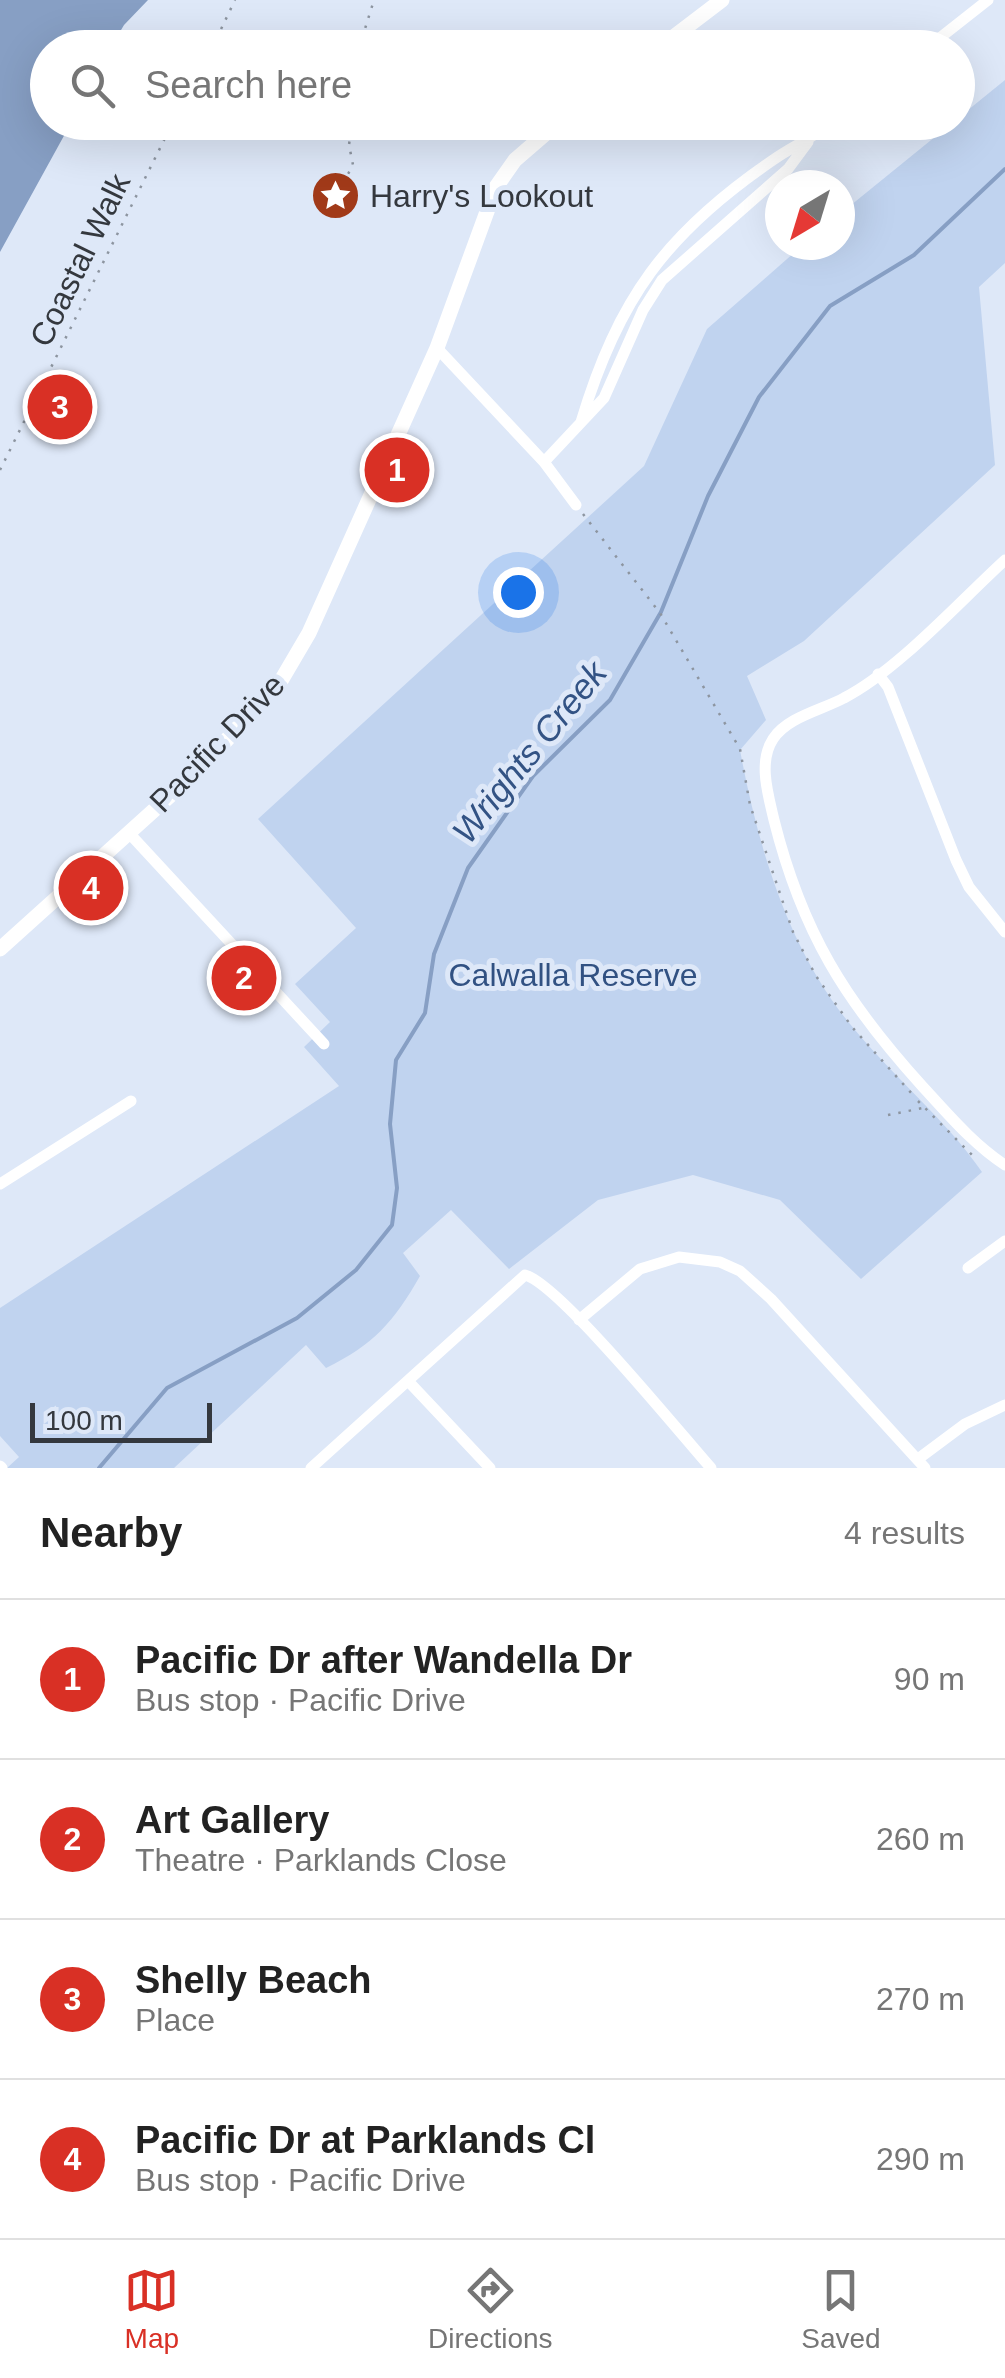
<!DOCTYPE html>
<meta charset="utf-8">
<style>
:root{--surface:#fff;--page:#f2f2f2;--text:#222;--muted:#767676;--line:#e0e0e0;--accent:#d93025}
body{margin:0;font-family:Helvetica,sans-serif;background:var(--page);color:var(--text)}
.compass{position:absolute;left:765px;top:170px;width:90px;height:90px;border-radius:50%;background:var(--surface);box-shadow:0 10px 40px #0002;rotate:218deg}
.scale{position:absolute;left:30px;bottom:25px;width:182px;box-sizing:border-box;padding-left:10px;border:5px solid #34383e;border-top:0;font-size:28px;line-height:35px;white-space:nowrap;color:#34383e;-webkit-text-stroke:8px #dee8f8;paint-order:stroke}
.you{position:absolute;left:518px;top:592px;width:35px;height:35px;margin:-25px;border:8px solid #fff;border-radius:50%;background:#1a73e8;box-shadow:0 0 0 15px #1a73e833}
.badge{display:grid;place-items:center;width:65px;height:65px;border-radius:50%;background:var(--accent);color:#fff;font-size:32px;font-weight:700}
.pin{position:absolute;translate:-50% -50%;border:5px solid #fff;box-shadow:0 2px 10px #0006}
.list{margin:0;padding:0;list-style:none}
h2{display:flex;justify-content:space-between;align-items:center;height:130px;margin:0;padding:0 40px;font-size:42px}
h2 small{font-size:32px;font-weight:400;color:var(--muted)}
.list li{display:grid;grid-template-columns:65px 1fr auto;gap:30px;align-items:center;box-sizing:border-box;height:160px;padding:0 40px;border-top:2px solid var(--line)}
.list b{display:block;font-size:38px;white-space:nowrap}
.list p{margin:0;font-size:32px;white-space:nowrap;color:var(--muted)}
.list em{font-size:32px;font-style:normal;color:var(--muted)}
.icon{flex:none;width:55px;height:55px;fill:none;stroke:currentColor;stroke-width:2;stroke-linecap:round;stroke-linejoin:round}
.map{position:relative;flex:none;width:1005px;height:1468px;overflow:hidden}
.search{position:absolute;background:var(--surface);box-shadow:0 10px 40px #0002;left:30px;right:30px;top:30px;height:110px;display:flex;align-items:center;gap:25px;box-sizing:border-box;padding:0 35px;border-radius:55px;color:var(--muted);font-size:38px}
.sheet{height:770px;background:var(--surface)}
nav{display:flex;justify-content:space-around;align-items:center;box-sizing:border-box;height:140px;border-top:2px solid var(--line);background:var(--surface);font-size:28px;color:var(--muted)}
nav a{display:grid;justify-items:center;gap:5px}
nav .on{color:var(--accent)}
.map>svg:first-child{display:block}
.green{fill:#c0d3ef}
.water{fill:#879fc4}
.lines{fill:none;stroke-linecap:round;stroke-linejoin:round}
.stream{stroke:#879fc4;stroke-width:4}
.path{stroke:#8d95a0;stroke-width:2.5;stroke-dasharray:2.5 8;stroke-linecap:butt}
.minor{stroke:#fff;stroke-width:11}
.tertiary{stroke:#fff;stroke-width:15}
.labels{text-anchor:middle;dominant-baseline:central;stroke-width:10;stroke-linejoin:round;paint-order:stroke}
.poi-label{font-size:32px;fill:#34383e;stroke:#dee8f8;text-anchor:start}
.street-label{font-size:32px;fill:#34383e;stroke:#dee8f8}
.park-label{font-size:32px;fill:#315182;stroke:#dee8f8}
.water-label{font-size:35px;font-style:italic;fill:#335384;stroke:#dee8f8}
</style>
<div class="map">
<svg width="1005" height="1468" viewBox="0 0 1005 1468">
<rect width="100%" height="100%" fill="#dee8f8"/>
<path class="green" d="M1005,80V263L979,287L995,465L804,641L747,676L766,720L740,750C758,847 789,953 855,1030C894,1077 948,1122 982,1172L861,1279L780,1200L693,1175L598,1200L509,1269L451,1210L403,1253L420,1276C394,1322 373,1345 326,1368L306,1345L174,1468H7L19,1457L0,1436V1308L339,1086L304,1047L330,1022L295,984L356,928L258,819L644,466L707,329L803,245H840V214Z"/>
<path class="water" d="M0,0H148L124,25L111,47L48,48V122L71,123L0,252Z"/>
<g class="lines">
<path class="stream" d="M99,1468L167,1388L297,1318L356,1270L392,1225L397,1188L390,1124L396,1060L425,1013L434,954L468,868L533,776L610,700L661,612L708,496L759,397L830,306L914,255L1005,169"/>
<path class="path" d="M212,48L235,0
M359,48L374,0
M343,183L353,165L349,145L352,122
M0,470L173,122
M583,514L660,613L740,749L750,805L793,932L816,976L852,1027L913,1095
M918,1101L976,1159
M888,1115L923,1108"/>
<path class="minor" d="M927,48L988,0
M437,348L544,462L576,505
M581,422C618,299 666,233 773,160C793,146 813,138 832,122
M544,462L604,398L643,310L662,280L788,169L808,142
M1005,560C960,601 897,671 844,698C822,710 787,717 773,739C758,762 768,794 774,820C802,932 845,1001 923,1087C948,1114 973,1144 1005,1165
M878,674L888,687L956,860L969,887L1005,932
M129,833L324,1044
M0,1184L131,1101
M968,1268L1005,1241
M579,1320L640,1269L679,1257L720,1262L740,1271L771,1299L925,1468
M409,1382L490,1468
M918,1459L965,1424L1005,1405
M0,1466L2,1468
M311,1468L525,1275C559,1284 680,1433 711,1468"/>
<path class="tertiary" d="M659,48L722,0
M0,949L203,766L282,679L309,633L437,348L496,187L515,160L559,122"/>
</g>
<defs>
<symbol id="sight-disc" viewBox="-11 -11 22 22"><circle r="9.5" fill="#a13a19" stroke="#dee8f8"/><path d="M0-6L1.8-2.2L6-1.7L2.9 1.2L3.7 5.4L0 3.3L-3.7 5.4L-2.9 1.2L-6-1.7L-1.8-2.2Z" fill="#fff"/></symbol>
</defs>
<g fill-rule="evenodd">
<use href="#sight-disc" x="308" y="168" width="55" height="55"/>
</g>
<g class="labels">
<g class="poi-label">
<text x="370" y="196">Harry's Lookout</text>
</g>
<g class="street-label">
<text transform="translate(80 260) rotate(-64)">Coastal Walk</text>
<text transform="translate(217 743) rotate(-46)">Pacific Drive</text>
</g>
<g class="park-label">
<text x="573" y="975">Calwalla Reserve</text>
</g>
<g class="water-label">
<text transform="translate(529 752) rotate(-51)">Wrights Creek</text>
</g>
</g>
</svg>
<svg class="compass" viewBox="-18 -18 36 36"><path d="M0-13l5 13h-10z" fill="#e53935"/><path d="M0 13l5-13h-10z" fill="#767676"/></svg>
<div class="scale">100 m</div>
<div class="you"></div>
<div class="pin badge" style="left:397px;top:470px">1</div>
<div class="pin badge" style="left:244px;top:978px">2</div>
<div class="pin badge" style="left:60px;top:407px">3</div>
<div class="pin badge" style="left:91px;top:888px">4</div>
<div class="search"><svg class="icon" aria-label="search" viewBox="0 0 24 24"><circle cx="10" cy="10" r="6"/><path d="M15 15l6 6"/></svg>Search here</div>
</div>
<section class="sheet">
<h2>Nearby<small>4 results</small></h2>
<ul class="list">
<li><span class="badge">1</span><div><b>Pacific Dr after Wandella Dr</b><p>Bus stop · Pacific Drive</p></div><em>90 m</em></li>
<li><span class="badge">2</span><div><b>Art Gallery</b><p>Theatre · Parklands Close</p></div><em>260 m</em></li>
<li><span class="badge">3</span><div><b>Shelly Beach</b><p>Place</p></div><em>270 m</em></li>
<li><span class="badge">4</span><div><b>Pacific Dr at Parklands Cl</b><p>Bus stop · Pacific Drive</p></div><em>290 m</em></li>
</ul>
</section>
<nav>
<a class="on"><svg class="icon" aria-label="map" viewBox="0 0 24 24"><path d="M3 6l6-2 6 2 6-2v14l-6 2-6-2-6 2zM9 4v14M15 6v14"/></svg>Map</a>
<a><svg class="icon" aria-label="directions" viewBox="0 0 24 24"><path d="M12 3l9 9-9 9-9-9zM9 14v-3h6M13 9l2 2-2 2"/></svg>Directions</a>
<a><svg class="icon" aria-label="saved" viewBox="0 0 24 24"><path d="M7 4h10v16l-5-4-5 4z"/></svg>Saved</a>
</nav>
